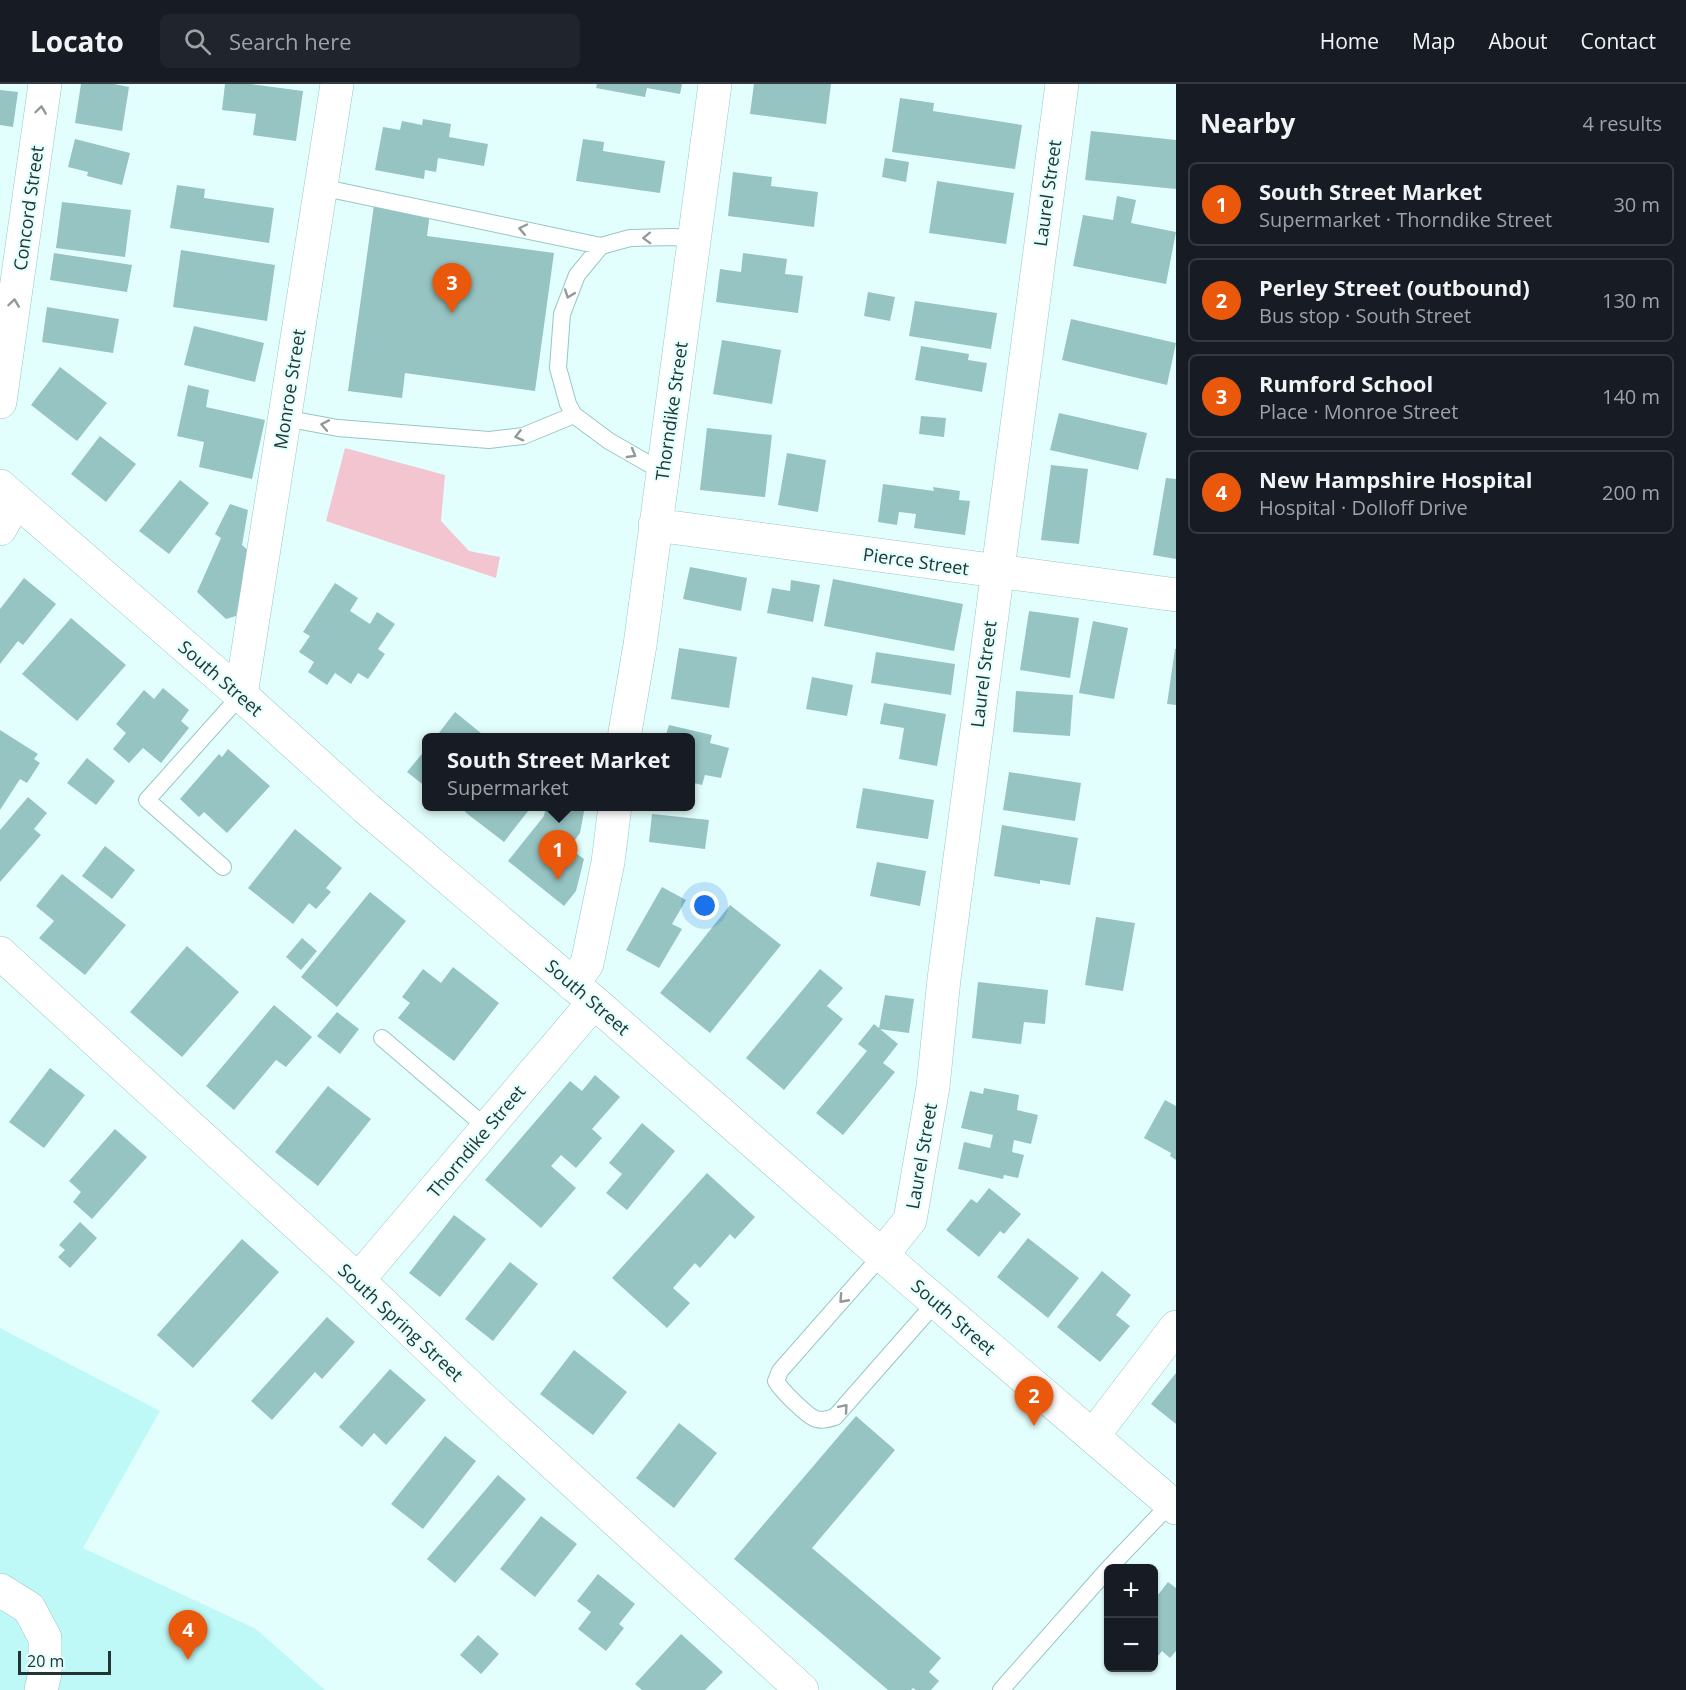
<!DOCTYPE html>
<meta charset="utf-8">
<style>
:root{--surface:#171b24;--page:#20242c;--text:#f1f3f6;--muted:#9ea1a6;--line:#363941;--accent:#ea580c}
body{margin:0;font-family:"Open Sans",sans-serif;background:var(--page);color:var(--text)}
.controls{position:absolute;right:18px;bottom:18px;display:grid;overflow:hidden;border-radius:9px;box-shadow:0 2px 4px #0004}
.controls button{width:54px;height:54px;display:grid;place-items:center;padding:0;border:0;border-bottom:2px solid var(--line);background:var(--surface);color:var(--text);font:30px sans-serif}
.scale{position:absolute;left:18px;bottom:15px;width:93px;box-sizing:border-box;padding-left:6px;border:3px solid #223534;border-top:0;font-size:16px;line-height:21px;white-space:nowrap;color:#223534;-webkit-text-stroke:4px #e3fffd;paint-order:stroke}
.you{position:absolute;left:705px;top:822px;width:21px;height:21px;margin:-15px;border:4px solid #fff;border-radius:50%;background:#1a73e8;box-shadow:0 0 0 9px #1a73e833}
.badge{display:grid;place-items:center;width:39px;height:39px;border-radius:50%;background:var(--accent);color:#fff;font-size:20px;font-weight:700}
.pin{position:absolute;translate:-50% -50px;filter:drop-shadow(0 2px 3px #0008)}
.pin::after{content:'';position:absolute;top:32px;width:21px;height:18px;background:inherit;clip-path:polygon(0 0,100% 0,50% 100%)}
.popup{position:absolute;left:422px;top:649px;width:273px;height:78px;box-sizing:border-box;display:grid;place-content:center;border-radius:9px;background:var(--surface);filter:drop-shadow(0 2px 4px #0005);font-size:20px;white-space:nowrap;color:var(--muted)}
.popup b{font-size:22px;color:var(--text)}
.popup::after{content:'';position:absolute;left:50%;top:100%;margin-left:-12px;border:12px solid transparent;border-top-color:var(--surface)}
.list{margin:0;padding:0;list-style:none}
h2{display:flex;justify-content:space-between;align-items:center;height:78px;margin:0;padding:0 24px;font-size:26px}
h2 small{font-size:20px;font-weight:400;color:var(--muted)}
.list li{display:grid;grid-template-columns:39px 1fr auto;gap:18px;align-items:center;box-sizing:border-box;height:84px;margin:0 12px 12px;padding:0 12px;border:2px solid var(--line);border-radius:9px}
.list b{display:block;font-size:22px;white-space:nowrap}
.list p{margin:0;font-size:20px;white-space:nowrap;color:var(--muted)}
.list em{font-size:20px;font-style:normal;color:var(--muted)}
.icon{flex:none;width:33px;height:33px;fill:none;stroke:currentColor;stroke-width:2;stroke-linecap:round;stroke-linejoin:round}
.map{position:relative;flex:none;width:1176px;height:1606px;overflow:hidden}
header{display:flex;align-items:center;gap:36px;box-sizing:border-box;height:84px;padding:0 30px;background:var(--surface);border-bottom:2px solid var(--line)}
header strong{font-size:28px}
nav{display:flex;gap:33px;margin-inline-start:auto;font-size:21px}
.search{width:420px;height:54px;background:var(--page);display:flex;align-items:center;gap:15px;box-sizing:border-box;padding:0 21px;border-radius:9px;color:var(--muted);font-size:22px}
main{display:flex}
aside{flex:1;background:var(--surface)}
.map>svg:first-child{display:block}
.built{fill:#bff9f7}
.green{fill:#f2c5d1}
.building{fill:#96c4c3}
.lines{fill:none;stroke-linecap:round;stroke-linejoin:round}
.lane-casing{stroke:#98c6c4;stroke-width:18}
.street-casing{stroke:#98c6c4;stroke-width:34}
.secondary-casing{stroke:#98c6c4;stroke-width:34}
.lane{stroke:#fff;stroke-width:16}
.street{stroke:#fff;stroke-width:33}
.secondary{stroke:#fff;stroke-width:33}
.oneway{stroke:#909a9a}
.labels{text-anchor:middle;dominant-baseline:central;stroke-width:4.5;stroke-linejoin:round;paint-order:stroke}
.street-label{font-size:18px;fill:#223534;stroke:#e3fffd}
</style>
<header>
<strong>Locato</strong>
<div class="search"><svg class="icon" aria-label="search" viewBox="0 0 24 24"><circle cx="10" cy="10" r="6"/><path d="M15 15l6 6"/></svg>Search here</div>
<nav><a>Home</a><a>Map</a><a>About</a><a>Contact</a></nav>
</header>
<main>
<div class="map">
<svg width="1176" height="1606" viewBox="0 0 1176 1606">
<rect width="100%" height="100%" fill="#e3fffd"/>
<path class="built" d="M0,1244L160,1327L83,1464L256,1545L325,1606H0Z"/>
<path class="green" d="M345,364L445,391L441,437L469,467L500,473L496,494L326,437Z"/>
<path class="building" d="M81,0H114L129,3L122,47L75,39Z
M225,0H251L303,7L296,57L253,51L256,30L222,26Z
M597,0H682L680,10L647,4L645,13L596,4Z
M754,0H831L826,40L750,30Z
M0,6L18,8L13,43L0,41Z
M900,14L934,19L933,27L1022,41L1015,85L892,68Z
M423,35L451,40L449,53L488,60L484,82L438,74L436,88L425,86L424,95L375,86L383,43L400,46L402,37L422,41Z
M1091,47L1176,56V105L1085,96Z
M75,55L130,69L122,101L87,92L88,88L68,83Z
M583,55L604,58L603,67L665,77L660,109L576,97Z
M885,74L909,78L906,98L882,93Z
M733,88L772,93L771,102L818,108L814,143L728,132Z
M937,97L1014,109L1006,160L929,149Z
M177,101L205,105L204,114L274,124L269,159L170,144Z
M1117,112L1136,116L1131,139L1176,148L1166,200L1073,182L1083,131L1113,136Z
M62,118L131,126L125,173L56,164Z
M374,121L430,129L427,152L554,169L535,307L405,289L402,314L348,307Z
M181,166L275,181L267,237L173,223Z
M54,169L132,181L127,208L50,196Z
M743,169L787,175L785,190L803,192L798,229L716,218L720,185L741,188Z
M868,208L895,213L890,237L864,232Z
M915,217L997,229L991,265L909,252Z
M47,223L119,235L113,269L42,258Z
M1071,235L1176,259L1167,301L1062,276Z
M194,242L264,259L255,298L184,281Z
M722,256L781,266L772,320L713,310Z
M921,262L969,270L968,276L987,279L982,308L915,296Z
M60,283L107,319L77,357L31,321Z
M188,301L209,306L206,323L265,336L252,395L199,383L204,358L177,352Z
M1059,329L1147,349L1138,386L1050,366Z
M921,332L946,334L944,353L919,350Z
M707,344L772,351L765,413L700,406Z
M100,352L136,380L106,418L71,390Z
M787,369L826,376L818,428L778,421Z
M1051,381L1088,385L1079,460L1041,456Z
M1166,394L1176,395V475L1153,471Z
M180,396L209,419L169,470L139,447Z
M883,400L934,407L933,403L960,407L959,416L970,417L965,451L914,444L916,430L899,428L897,441L878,438Z
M230,420L248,426L242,461L249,467L236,532L226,535L197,508L221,454L215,450Z
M690,483L747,494L741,527L683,515Z
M24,494L56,520L23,561L18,557L0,580V525Z
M833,495L963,520L954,567L824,542Z
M791,496L820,501L813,538L767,529L772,504L790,507Z
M335,499L358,514L350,527L370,540L377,528L395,540L378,565L385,570L368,595L358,589L351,600L335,589L327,601L308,588L314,578L299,568L310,552L303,548Z
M1029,527L1079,534L1070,594L1020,586Z
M71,534L126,581L77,637L22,590Z
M1093,537L1128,544L1114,615L1079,609Z
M679,564L737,573L729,624L671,615Z
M1175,565H1176V621L1167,620Z
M876,568L955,580L951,611L871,599Z
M812,593L853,601L847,632L806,625Z
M163,604L189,626L181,637L189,644L161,679L143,664L129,679L113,665L126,649L116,640L144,606L154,615Z
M1016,607L1073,611L1070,652L1013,648Z
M884,619L946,630L937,682L899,675L904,644L880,640Z
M455,628L487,654H435Z
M669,641L712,651L710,659L729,664L721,694L705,691L702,701L690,698V654H665Z
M0,646L38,670L34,675L40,679L27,699L20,695L0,726Z
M228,665L270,702L227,749L204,728L199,733L180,715L219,670L222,673Z
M426,665V703L407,688Z
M87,674L115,697L96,721L67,699Z
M1009,688L1081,699L1075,737L1003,726Z
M863,704L934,716L928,755L856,744Z
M28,713L47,729L34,745L41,751L0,798V746Z
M469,722H532L504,758L465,728Z
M546,722H585L580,749L569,764L584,775L576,807L564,822L508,777L544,732Z
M652,730L709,736L705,765L649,758Z
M1002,741L1078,754L1070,801L1040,796V800L994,792Z
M295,745L342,784L326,804L331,808L316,825L309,819L293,840L248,804Z
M105,762L135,786L112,815L82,792Z
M877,778L926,787L920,822L870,812Z
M62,790L126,841L85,891L39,854L54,837L36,822Z
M662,803L686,816L672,840L682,845L659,884L626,866Z
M370,808L406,837L337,923L301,893Z
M730,821L781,861L710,949L660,909Z
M1096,833L1135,839L1123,907L1085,901Z
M302,854L317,867L301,886L286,873Z
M187,862L239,908L182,973L130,928Z
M453,883L499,919L454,977L398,934L410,919L402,913L423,885L441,899Z
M820,885L843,904L827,922L843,935L784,1006L746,974Z
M978,898L1048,906L1045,940L1024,938L1021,960L972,954Z
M885,911L914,915L909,949L879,945Z
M274,921L312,953L286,983L276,976L234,1026L206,1002Z
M337,928L359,945L340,970L317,952Z
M874,940L898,960L883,979L895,988L843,1051L816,1029L867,967L858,960Z
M50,984L85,1011L44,1064L9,1038Z
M595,991L620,1013L592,1045L602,1054L576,1084L561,1071L551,1082L576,1104L541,1144L485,1096L570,997L582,1007Z
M328,1002L371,1035L318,1102L275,1068Z
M984,1004L1019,1011L1017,1026L1038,1031L1031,1060L1014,1056L1012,1068L1024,1071L1018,1094L1004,1091L1003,1095L958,1085L964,1058L990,1064L993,1051L961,1044L970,1007L983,1010Z
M1165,1016L1176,1022V1076L1170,1072L1171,1069L1144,1054Z
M642,1039L675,1067L627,1126L606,1109L622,1090L609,1079Z
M115,1045L147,1073L92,1135L73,1118L81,1108L69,1097Z
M707,1089L755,1133L735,1155L730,1150L700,1184L695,1179L673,1204L690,1219L667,1244L612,1194Z
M989,1104L1021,1130L1004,1150L1000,1147L979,1173L946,1146L971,1115L977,1119Z
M454,1131L486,1155L440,1213L409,1189Z
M80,1138L97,1154L70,1184L58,1173L65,1166L59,1161Z
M1028,1154L1079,1194L1048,1234L997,1193Z
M242,1155L279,1188L193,1284L157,1251Z
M510,1178L538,1200L493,1257L465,1235Z
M1102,1187L1131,1211L1116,1231L1130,1242L1100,1278L1057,1243Z
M327,1233L355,1258L322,1295L315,1288L272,1336L251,1317Z
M574,1266L627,1308L593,1351L540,1310Z
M390,1285L426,1316L386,1361L374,1349L362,1363L339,1343Z
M1176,1289V1340L1151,1320Z
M856,1332L895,1366L812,1464L941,1574L929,1588L939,1597L931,1606H916L913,1604L911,1606H888L734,1475Z
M679,1339L717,1369L674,1424L636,1394Z
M445,1352L476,1377L423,1445L391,1420Z
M498,1391L526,1415L455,1499L427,1475Z
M541,1432L577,1460L535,1513L500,1485Z
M598,1490L635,1520L619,1540L624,1544L606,1567L578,1545L591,1528L577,1517Z
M1168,1498L1176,1504V1567L1170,1574L1162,1567L1154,1577V1516Z
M681,1550L723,1588L705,1606H642L635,1600Z
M478,1551L499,1570L481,1590L460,1571Z"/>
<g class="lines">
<defs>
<path id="lane" d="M320,103L601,162L630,154L673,153L694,154
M601,162L577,191L562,230L558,284L568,320L574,331L609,357L663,388
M284,334L338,344L489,356L523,352L574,331
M223,783L147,716L241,611
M382,954L487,1044
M882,1171L780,1287L776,1297C780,1305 807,1332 816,1335C822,1337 829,1335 835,1333L936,1218
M1109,1484L1171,1419
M1001,1606L1108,1485"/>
<path id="street" d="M0,318L45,0
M655,441L1176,511
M0,445L16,416
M241,611L337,0
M624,654L640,561L715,0
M0,869L358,1196L489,1321L802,1606
M572,900L587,880L608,778L615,722
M882,1171L910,1136L933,1003L944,895L1062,0
M358,1196L594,918
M1093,1352L1176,1243
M0,1506L29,1524L45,1554V1589L41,1606"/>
<path id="secondary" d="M0,402L241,611L366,724L594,918L907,1193L1176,1424"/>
</defs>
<use href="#lane" class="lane-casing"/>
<use href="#street" class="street-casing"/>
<use href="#secondary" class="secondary-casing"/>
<use href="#lane" class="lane"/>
<use href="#street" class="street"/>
<use href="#secondary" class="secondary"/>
</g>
<defs><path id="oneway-chevron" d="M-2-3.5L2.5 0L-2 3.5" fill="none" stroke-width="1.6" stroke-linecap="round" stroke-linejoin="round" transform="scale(1.5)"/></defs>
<g class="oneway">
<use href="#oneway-chevron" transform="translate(41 26) rotate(-82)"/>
<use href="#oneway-chevron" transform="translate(523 145) rotate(-168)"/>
<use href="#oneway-chevron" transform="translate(647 154) rotate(178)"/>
<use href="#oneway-chevron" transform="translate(569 210) rotate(110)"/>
<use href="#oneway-chevron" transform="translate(14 219) rotate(-82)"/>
<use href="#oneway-chevron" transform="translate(325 341) rotate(-169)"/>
<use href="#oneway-chevron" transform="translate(519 352) rotate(166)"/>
<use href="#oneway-chevron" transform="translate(632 370) rotate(30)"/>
<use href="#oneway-chevron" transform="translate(843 1215) rotate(132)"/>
<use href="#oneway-chevron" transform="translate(844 1324) rotate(-49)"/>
</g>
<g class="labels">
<g class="street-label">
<text transform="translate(1047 109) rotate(-82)">Laurel Street</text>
<text transform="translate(28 124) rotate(-82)">Concord Street</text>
<text transform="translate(289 305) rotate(-81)">Monroe Street</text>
<text transform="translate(671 327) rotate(-82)">Thorndike Street</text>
<text transform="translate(916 477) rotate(8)">Pierce Street</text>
<text transform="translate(983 590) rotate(-83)">Laurel Street</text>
<text transform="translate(221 594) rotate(41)">South Street</text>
<text transform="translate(588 913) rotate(41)">South Street</text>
<text transform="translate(476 1057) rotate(-50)">Thorndike Street</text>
<text transform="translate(921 1072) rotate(-80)">Laurel Street</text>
<text transform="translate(954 1233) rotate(41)">South Street</text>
<text transform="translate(401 1238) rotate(43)">South Spring Street</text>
</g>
</g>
</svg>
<div class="controls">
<button>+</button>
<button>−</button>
</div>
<div class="scale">20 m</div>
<div class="you"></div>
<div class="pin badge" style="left:558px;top:796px">1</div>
<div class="popup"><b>South Street Market</b>Supermarket</div>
<div class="pin badge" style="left:1034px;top:1342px">2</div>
<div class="pin badge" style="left:452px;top:229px">3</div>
<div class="pin badge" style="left:188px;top:1576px">4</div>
</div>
<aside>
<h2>Nearby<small>4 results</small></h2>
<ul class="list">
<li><span class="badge">1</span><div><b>South Street Market</b><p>Supermarket · Thorndike Street</p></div><em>30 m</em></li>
<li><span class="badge">2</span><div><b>Perley Street (outbound)</b><p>Bus stop · South Street</p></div><em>130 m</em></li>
<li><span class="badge">3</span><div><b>Rumford School</b><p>Place · Monroe Street</p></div><em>140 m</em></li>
<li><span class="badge">4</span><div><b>New Hampshire Hospital</b><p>Hospital · Dolloff Drive</p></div><em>200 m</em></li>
</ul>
</aside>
</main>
